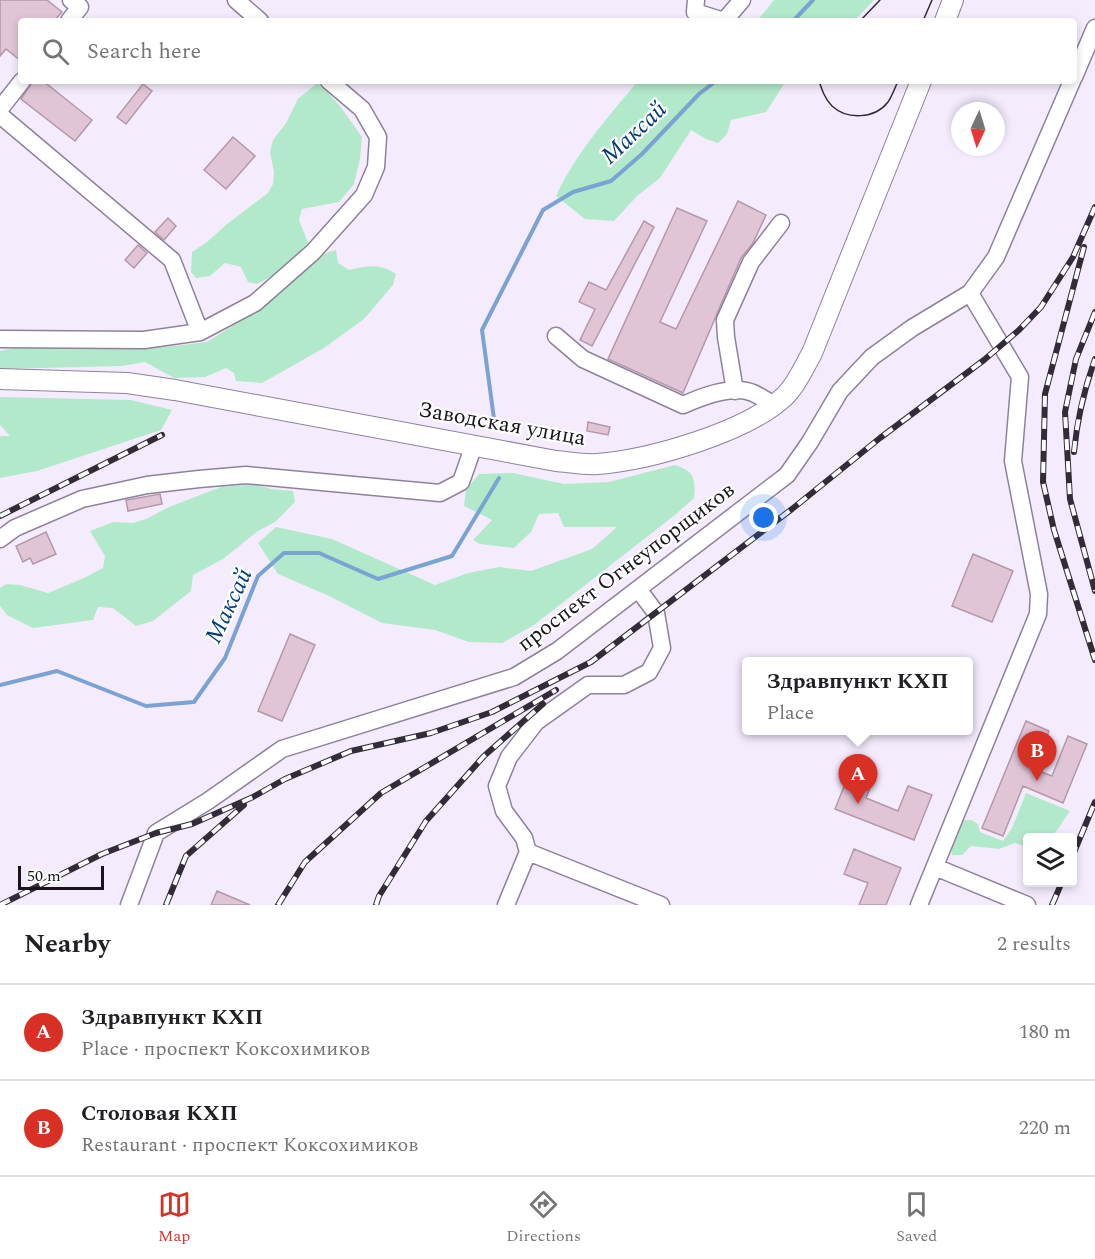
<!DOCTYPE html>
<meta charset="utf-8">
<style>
:root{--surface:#fff;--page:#f2f2f2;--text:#202124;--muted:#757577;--line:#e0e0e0;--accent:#d93025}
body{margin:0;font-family:Spectral,serif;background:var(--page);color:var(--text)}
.controls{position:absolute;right:18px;bottom:18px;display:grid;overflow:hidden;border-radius:6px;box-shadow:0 3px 9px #0003}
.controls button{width:54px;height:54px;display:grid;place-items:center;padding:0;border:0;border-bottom:2px solid var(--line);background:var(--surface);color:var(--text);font:30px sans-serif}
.compass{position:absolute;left:951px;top:102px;width:54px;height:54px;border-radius:50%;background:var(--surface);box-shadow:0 3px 9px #0003;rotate:184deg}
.scale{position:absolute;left:18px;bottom:15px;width:86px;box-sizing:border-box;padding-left:6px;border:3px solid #19141e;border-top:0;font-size:16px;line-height:21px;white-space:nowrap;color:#19141e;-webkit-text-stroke:4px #fdfdfd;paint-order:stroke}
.you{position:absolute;left:764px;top:518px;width:21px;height:21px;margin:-15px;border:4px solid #fff;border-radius:50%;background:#1a73e8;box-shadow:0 0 0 9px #1a73e833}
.badge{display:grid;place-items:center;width:39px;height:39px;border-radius:50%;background:var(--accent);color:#fff;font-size:20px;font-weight:700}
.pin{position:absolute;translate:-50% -50px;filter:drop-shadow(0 2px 3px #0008)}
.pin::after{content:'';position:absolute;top:32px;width:21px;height:18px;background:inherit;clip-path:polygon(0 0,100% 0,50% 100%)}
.popup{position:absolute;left:742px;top:657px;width:231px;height:78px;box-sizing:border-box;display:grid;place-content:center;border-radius:6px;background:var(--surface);filter:drop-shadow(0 2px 4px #0005);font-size:20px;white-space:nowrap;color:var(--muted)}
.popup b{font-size:22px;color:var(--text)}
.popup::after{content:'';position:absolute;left:50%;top:100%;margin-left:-12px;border:12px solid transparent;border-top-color:var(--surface)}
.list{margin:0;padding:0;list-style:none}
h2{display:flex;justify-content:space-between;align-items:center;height:78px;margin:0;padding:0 24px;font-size:26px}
h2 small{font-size:20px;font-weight:400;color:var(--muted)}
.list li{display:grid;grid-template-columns:39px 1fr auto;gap:18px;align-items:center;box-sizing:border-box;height:96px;padding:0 24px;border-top:2px solid var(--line)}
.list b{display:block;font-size:22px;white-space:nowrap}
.list p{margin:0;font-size:20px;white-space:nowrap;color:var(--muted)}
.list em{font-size:20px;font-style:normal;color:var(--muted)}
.icon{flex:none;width:33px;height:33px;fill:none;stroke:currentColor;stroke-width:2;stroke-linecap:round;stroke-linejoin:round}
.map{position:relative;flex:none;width:1095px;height:905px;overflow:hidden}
.search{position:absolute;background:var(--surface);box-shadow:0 3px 9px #0003;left:18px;right:18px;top:18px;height:66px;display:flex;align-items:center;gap:15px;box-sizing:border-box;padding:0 21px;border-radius:6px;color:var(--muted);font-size:22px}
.sheet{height:270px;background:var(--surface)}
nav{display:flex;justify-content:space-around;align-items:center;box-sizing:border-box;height:84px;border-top:2px solid var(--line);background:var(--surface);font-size:16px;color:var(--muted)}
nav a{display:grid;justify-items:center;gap:3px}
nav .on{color:var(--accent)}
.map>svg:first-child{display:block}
.green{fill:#b3e9cb}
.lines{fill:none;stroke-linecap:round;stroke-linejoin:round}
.stream{stroke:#7aa3d3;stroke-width:4}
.building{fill:#e1c5d7;stroke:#b398aa;stroke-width:1.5}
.minor-casing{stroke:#8e829b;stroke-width:19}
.major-casing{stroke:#8e829b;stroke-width:22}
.minor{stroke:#fff;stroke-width:16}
.major{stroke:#fff;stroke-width:20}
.tram{stroke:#312c37;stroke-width:1.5}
.rail-casing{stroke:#312c37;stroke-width:6}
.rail{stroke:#fdfdfd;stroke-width:4;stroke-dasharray:11;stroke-linecap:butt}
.labels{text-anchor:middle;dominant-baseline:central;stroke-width:4.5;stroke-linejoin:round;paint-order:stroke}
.street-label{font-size:22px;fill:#19141e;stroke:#fdfdfd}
.water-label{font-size:24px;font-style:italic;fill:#003d77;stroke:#fdfdfd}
</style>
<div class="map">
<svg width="1095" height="905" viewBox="0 0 1095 905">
<rect width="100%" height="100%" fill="#f4ecfd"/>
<path class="green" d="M774,0H874L854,21H757Z
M638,81H786L766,112L731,120L727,134L718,143L706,139L691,130L660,178L637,196L614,221L585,219L556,196C576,153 608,117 638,81Z
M318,82L340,106L362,137L360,159L354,184L339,202L302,209L299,220L308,243L276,274L257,284L248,282L241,267L225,263L210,276L196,278L191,272L192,252L207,242L227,224L268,193L273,184L274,172L270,152L273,140L286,123L298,99Z
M336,250L338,263L349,270C367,266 380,263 396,274L393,285L364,319L324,348L262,383L236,381L234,373L226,368L205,377L174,378L145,362L122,366L0,369V351L18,347L57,345L97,348H140L174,346L207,342L264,306L303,268L326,253Z
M0,397L131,400L172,410L161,430L37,471L0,478V436H10L0,425Z
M675,465C694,471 696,479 694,498L675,515L534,625L502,643L469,642L435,630L382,623L329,596L278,574L258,543L276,527L332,539L435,585L468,573L499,567L531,571L592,549L617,527H564L558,513L539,514L531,532L514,548L480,544L473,540L492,520L464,506L466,490L479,474L513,473L564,484L609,482Z
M254,484L271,489L293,491L295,502L275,522L258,531L223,559L193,575L191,591L153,621L136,626L113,608L98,607L93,620L33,628L7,615L0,606V588L6,584L20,585L48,593L84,578L103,568L105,556L90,531L113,522L133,523L146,519L169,507L221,487Z
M1026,793L1070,811C1053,835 1058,837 1028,838L1027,847L1015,843L999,849L971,846L962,855H952L951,847L962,820H971L978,824L980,832L1003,841L1012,828Z"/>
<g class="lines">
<path class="stream" d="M793,21L813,0
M494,419L482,330L543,210L573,192L611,181L642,154L699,94L716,81
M0,685L57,671L146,706L194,702L225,658L258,576L284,553H319L378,579L452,556L499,478"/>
</g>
<path class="building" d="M0,0H47L62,12L54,21H21V61L6,49L0,56Z
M33,81H43L92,120L75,141L21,99Z
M143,84L152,91L126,124L117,117Z
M233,137L255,156L226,189L204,170Z
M738,201L766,215L753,243L741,258L683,393L608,359L677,208L707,221L660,322L676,329Z
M168,218L176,226L164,240L155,232Z
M644,221L654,227L592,346L580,340L595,309L579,302L589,282L606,290Z
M138,245L147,253L134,268L125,260Z
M588,422L610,427L608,435L587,431Z
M160,494L162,504L128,511L126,500Z
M46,532L56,554L33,564L30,558L23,562L16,546Z
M973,554L1013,571L992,622L952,606Z
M290,634L315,645L282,721L258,711Z
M1026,721L1049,731L1033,769L1052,776L1068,736L1087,744L1063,803L1023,786L1003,836L982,828Z
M853,764L876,773L866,798L898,811L908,786L932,795L914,840L835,809Z
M854,849L901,868L886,905H859L868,883L844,874Z
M217,891L250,905H211Z"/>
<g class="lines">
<defs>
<path id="minor" d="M236,0L260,21
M696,0L695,12L724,21L742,0
M69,21L80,7L71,0
M1074,77L1095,28
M0,109L22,81
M0,115L172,260L200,332
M556,336L583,359L683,405C701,397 733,384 753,393C760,396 767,401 774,405
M0,339L144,340L200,332L255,303L313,252L364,195L376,167L378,137L362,109L329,81
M735,391L726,337L725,320L751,262L781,223
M0,539L15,528L82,499L147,485L199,479L246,475L440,493L461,482L474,445
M528,852L661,905
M935,867L1027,905
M129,905L156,833L208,801L282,749L514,677L557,651L787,475L810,442L840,391L872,357L912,328L970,293L996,257L1072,81
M506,905L528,852L524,838L504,811L497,786L509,757L536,722L588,685H624L649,672L662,648L656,613L638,589
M919,905L1038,614L1039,594L1013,461L1020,377L970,293"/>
<path id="major" d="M945,21L953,0
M0,379L127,383L175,390L556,461C569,462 584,465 597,464C650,460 747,432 785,396C797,384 804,367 812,353L921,81"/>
</defs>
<use href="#minor" class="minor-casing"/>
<use href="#major" class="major-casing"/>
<use href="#minor" class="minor"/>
<use href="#major" class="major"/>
<path class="tram" d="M860,21L880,0
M923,21L932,0
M819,81C822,90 825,99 832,106C847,120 875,119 888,102C892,96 895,88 898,81"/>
<defs>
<path id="rail" d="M1084,247L1045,394L1043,482L1054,530L1095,660
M1095,312L1076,359L1065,412L1070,499L1095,591
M1074,452C1077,420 1084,390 1095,359
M0,516L162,435
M1072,857L1095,802
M0,905L102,854L156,833L192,824L253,797L285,779L351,751L431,733L492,712L591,662L792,509L880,438L984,360L1019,330L1041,307L1073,257L1095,207
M166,905L186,856L244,805
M278,905L305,862L381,793L556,690
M376,905L379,896L426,821L484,756L543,704
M1052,905L1062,882"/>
</defs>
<use href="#rail" class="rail-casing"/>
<use href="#rail" class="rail"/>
</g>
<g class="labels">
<g class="street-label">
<text transform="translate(502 424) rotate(10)">Заводская улица</text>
<text transform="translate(626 567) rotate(-37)">проспект Огнеупорщиков</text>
</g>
<g class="water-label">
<text transform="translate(634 133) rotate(-43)">Максай</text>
<text transform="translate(229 606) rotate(-65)">Максай</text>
</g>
</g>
</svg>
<div class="controls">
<button><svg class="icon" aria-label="layers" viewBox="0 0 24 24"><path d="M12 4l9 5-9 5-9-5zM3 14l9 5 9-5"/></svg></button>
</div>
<svg class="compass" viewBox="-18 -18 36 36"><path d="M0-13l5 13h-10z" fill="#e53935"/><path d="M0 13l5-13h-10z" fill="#757577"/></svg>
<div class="scale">50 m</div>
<div class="you"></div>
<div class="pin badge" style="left:858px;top:804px">A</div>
<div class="popup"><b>Здравпункт КХП</b>Place</div>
<div class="pin badge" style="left:1037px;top:781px">B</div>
<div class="search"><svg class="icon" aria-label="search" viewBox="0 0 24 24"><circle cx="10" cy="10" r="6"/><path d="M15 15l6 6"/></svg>Search here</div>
</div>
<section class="sheet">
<h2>Nearby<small>2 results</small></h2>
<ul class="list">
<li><span class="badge">A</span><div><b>Здравпункт КХП</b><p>Place · проспект Коксохимиков</p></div><em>180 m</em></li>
<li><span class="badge">B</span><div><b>Столовая КХП</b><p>Restaurant · проспект Коксохимиков</p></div><em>220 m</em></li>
</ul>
</section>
<nav>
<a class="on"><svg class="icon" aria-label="map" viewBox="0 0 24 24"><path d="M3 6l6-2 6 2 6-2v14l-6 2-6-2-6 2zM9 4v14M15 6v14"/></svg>Map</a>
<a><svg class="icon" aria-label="directions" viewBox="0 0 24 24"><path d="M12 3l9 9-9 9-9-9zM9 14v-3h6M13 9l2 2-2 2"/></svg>Directions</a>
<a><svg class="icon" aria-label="saved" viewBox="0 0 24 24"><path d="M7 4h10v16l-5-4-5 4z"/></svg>Saved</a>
</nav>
